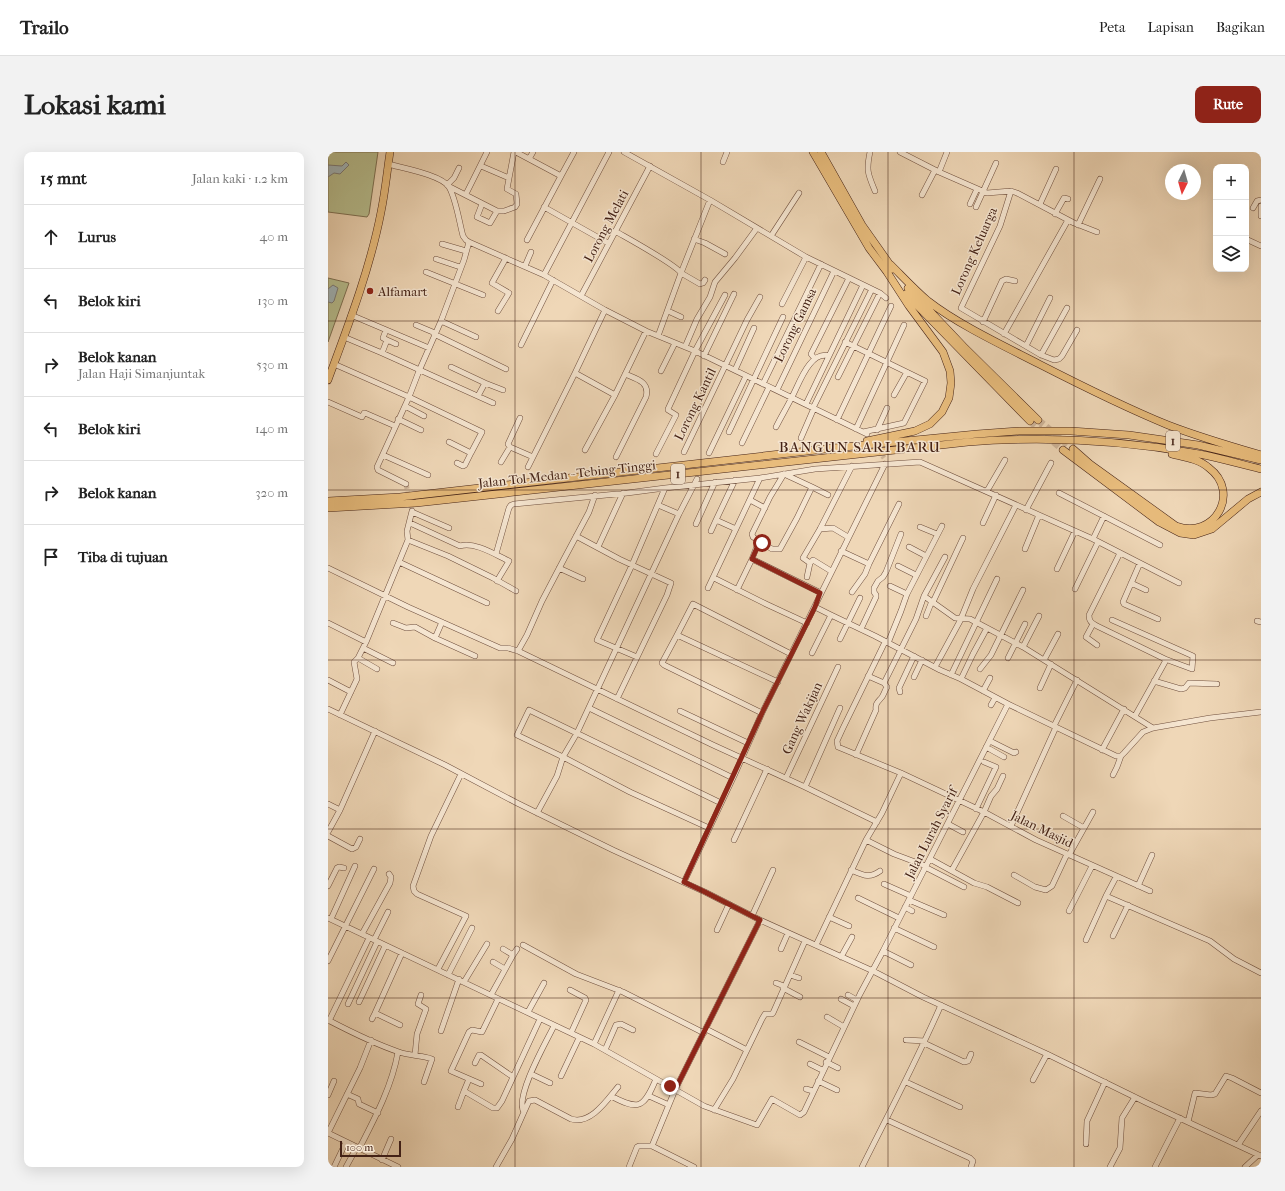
<!DOCTYPE html>
<html lang="id">
<meta charset="utf-8">
<style>
:root{--surface:#fff;--page:#f2f2f2;--text:#222;--muted:#767676;--line:#e0e0e0;--accent:#8f2418}
body{margin:0;font-family:"IM FELL French Canon",serif;background:var(--page);color:var(--text)}
.controls{position:absolute;right:12px;top:12px;display:grid;overflow:hidden;border-radius:8px;box-shadow:0 4px 16px #0002}
.controls button{width:36px;height:36px;display:grid;place-items:center;padding:0;border:0;border-bottom:1px solid var(--line);background:var(--surface);color:var(--text);font:20px sans-serif}
.compass{position:absolute;left:837px;top:12px;width:36px;height:36px;border-radius:50%;background:var(--surface);box-shadow:0 4px 16px #0002;rotate:185deg}
.scale{position:absolute;left:12px;bottom:10px;width:61px;box-sizing:border-box;padding-left:4px;border:2px solid #442216;border-top:0;font-size:11px;line-height:14px;white-space:nowrap;color:#442216;-webkit-text-stroke:3px #f5e5d0;paint-order:stroke}
.stop{position:absolute;width:12px;height:12px;margin:-9px;border:3px solid #8f2418;border-radius:50%;background:#fff}
.stop.end{background:#8f2418;border-color:#fff;box-shadow:0 1px 4px #0008}
.list{margin:0;padding:0;list-style:none}
h2{display:flex;justify-content:space-between;align-items:center;height:52px;margin:0;padding:0 16px;font-size:17px}
h2 small{font-size:13px;font-weight:400;color:var(--muted)}
.list li{display:grid;grid-template-columns:26px 1fr auto;gap:12px;align-items:center;box-sizing:border-box;height:64px;padding:0 16px;border-top:1px solid var(--line)}
.list b{display:block;font-size:15px;white-space:nowrap}
.list p{margin:0;font-size:13px;white-space:nowrap;color:var(--muted)}
.list em{font-size:13px;font-style:normal;color:var(--muted)}
.icon{flex:none;width:22px;height:22px;fill:none;stroke:currentColor;stroke-width:2;stroke-linecap:round;stroke-linejoin:round}
.map{position:relative;flex:none;width:933px;height:1015px;overflow:hidden;border-radius:8px}
header{display:flex;align-items:center;gap:24px;box-sizing:border-box;height:56px;padding:0 20px;background:var(--surface);border-bottom:1px solid var(--line)}
header strong{font-size:19px}
nav{display:flex;gap:22px;margin-inline-start:auto;font-size:14px}
.intro{display:flex;align-items:center;justify-content:space-between;box-sizing:border-box;height:96px;padding:0 24px}
h1{margin:0;font-size:28px}
.button{padding:10px 18px;border-radius:8px;background:var(--accent);color:#fff;font-size:14px;font-weight:700}
main{display:flex;gap:24px;padding:0 24px}
aside{flex:1;background:var(--surface);border-radius:8px;box-shadow:0 4px 16px #0002}
.map>svg:first-child{display:block}
.green{fill:#b7bf90;stroke:#7e7053}
.water{fill:#a0b6bb;stroke:#7b7b79}
.lines{fill:none;stroke-linecap:round;stroke-linejoin:round}
.minor-tunnel{stroke:#cdb397;stroke-width:5;stroke-dasharray:5 2.5;stroke-linecap:butt}
.highway-tunnel{stroke:#cdb397;stroke-width:7;stroke-dasharray:7 3.5;stroke-linecap:butt}
.minor-casing{stroke:#6f4f3e;stroke-width:6}
.highway-casing{stroke:#442216;stroke-width:8}
.minor{stroke:#f5e5d0;stroke-width:5}
.highway{stroke:#e8bc7c;stroke-width:7}
.route{stroke:#8f2418;stroke-width:5}
.grid{fill:none;stroke:#442216;stroke-width:1;stroke-opacity:0.55}
.poi-dot{fill:#8f2418;stroke:#f5e5d0;stroke-width:1.5}
.labels{text-anchor:middle;dominant-baseline:central;stroke-width:3;stroke-linejoin:round;paint-order:stroke}
.shield{fill:#f5e5d0;stroke:#795c4e;stroke-width:1}
.shield-label{font-size:12px;font-weight:bold;fill:#442216}
.street-label{font-size:13px;fill:#442216;stroke:#f5e5d0}
.poi-label{font-size:13px;fill:#442216;stroke:#f5e5d0;text-anchor:start}
.quarter-label{font-size:15px;letter-spacing:1px;fill:#442216;stroke:#f5e5d0}
</style>
<header>
<strong>Trailo</strong>
<nav><a>Peta</a><a>Lapisan</a><a>Bagikan</a></nav>
</header>
<div class="intro"><h1>Lokasi kami</h1><a class="button">Rute</a></div>
<main>
<aside>
<h2>15 mnt<small>Jalan kaki · 1.2 km</small></h2>
<ul class="list">
<li><svg class="icon" aria-label="ahead" viewBox="0 0 24 24"><path d="M12 20V5M6 11l6-6 6 6"/></svg><div><b>Lurus</b></div><em>40 m</em></li>
<li><svg class="icon" aria-label="left" viewBox="0 0 24 24"><path d="M17 20v-9H6M10 6l-5 5 5 5"/></svg><div><b>Belok kiri</b></div><em>130 m</em></li>
<li><svg class="icon" aria-label="right" viewBox="0 0 24 24"><path d="M7 20v-9h11M14 6l5 5-5 5"/></svg><div><b>Belok kanan</b><p>Jalan Haji Simanjuntak</p></div><em>530 m</em></li>
<li><svg class="icon" aria-label="left" viewBox="0 0 24 24"><path d="M17 20v-9H6M10 6l-5 5 5 5"/></svg><div><b>Belok kiri</b></div><em>140 m</em></li>
<li><svg class="icon" aria-label="right" viewBox="0 0 24 24"><path d="M7 20v-9h11M14 6l5 5-5 5"/></svg><div><b>Belok kanan</b></div><em>320 m</em></li>
<li><svg class="icon" aria-label="arrive" viewBox="0 0 24 24"><path d="M6 21V4h12l-3 4 3 4H6"/></svg><div><b>Tiba di tujuan</b></div></li>
</ul>
</aside>
<div class="map">
<svg width="933" height="1015" viewBox="0 0 933 1015">
<rect width="100%" height="100%" fill="#efd7b7"/>
<filter id="stains"><feTurbulence type="fractalNoise" baseFrequency=".005" numOctaves="4"/><feColorMatrix values="0 0 0 0 .2 0 0 0 0 .09 0 0 0 0 .02 0 0 0 .5 -.17"/></filter>
<radialGradient id="worn" r=".72"><stop offset=".6" stop-color="#630" stop-opacity="0"/><stop offset="1" stop-color="#630" stop-opacity=".3"/></radialGradient>
<path class="green" d="M0,0H50L41,62L39,65L0,60Z
M0,126L21,131L0,190Z"/>
<path class="water" d="M18,10L21,13L12,22L6,21L0,25V13L14,14Z
M5,133L10,136L6,149L4,151L0,150V137Z"/>
<g class="lines">
<path class="minor-tunnel" d="M550,298L556,306
M78,332L84,359"/>
<path class="highway-tunnel" d="M710,268L745,297
M702,269L735,298"/>
<defs>
<path id="minor" d="M188,0L233,24L199,88
M296,0L382,48L478,105L552,141L558,146
M542,0C538,19 540,22 547,39
M572,0L611,20L659,41L683,39L689,41L746,71L769,80
M201,7L205,0
M395,10L399,0
M60,12C74,16 114,23 121,35C128,47 131,69 135,84L138,88L141,90L216,123L277,158L318,179L367,199L539,282
M153,14L181,26
M611,20L619,0
M233,24L246,0
M119,33L126,26L131,16
M120,34L169,59H176L187,55L189,52L188,42L179,37L186,0
M683,39L672,74L633,156L713,203L726,208L731,207L734,204L749,178
M138,42L159,0
M594,43L607,18
M154,52L149,65L162,71L169,59
M642,52L649,37
M712,52L728,17
M933,54V64
M216,55L280,91
M648,55L668,11
M925,56L929,49L933,48
M727,62L736,46L740,47
M750,73L772,27
M287,79C299,86 347,112 353,121L372,132L375,131L377,128
M443,84L471,41
M366,87L377,91L397,102
M920,88L933,94
M114,92L138,99
M108,107L132,115
M197,114L203,100
M98,120L155,143
M216,123L281,0
M253,144L322,14
M454,152L478,105
M170,159L181,141L164,131L178,106
M340,159L353,165
M23,163L101,196
M113,169L148,185
M655,170L674,129L678,127L687,129
M88,173L107,181
M106,182L178,217
M676,182L740,68
M330,184L353,121L382,48
M16,185L54,201L165,251
M59,188L68,192
M517,190L597,229L576,271L535,280
M193,193L225,128
M698,194L722,146
M357,195L369,167L382,145L387,130L407,106L429,76
M54,201L59,188L55,186L58,178
M713,203L739,156
M376,204L406,142
M487,207L483,202L521,126
M6,212L81,245L154,280L143,301L121,290
M123,215L157,231
M407,218L426,176
M333,219L347,191
M247,221L287,243L318,179
M510,225L552,141
M435,232L493,112
M449,238L506,119
M566,243L579,220
M150,244L157,231L175,238
M0,250L34,265L36,261H37L67,274
M478,252L535,133
M77,254L96,264
M485,256L544,137
M70,267L93,278
M509,268L563,154
M448,275C453,265 459,255 464,245C471,232 482,198 501,204
M528,277L576,173
M549,278L559,256
M401,280L455,165
M473,286L486,256
M414,291L441,235
M182,295L180,292L192,266
M257,298L287,243
M356,300L419,168L432,145
M381,301L418,224
M328,302L348,263L340,258V257L367,199L397,143
M55,303L100,323
M288,305L318,245C322,230 309,227 297,222
M173,310L182,295L205,305
M129,311L135,314L137,313L143,301
M200,315L247,221L277,158
M456,322L442,345L424,382L425,385L431,389L424,407L493,441
M456,322L484,335
M78,332L50,318L49,315L81,245L91,219L113,169L136,108L141,90
M659,339L677,308
M731,341L832,393
M422,348L437,356
M330,353L351,362
M698,358L723,311
M84,360L121,376
M388,368L407,328
M82,371L132,394C146,389 168,403 181,409L169,429
M655,371L668,343
M368,372L387,330
M592,375L609,382
M492,377L505,376L520,385
M383,379L388,368L408,377
M248,384L291,407L343,431L339,443L289,547
M765,387L776,364
M80,388L120,404L165,426L188,439
M431,389L444,397H452L469,366L484,335L500,343
M270,395L295,341
M581,395L598,404
M697,397L711,363
M513,399L541,412L571,352
M792,401L761,463C761,470 764,471 769,474L837,507V510L807,564
M168,402L181,356L183,353L186,352L299,341L337,336L432,326L487,317L592,310L765,387L851,431
M71,410L159,451
M482,411L475,406L492,377L524,314
M812,411L795,450L796,452L830,467
M570,414L588,423
M0,416L80,455L172,496H180L190,499L199,483L214,449L236,407L261,360L267,343
M231,416L255,427
M729,417L747,379
M479,425L482,411L485,408L503,419
M386,426L438,452L479,471
M803,431L818,438
M562,434L579,442
M380,436L432,326
M747,437L770,390
M409,438L424,407
M524,440L537,422L541,412
M596,444L627,466L642,467L695,495L825,576
M605,450L635,386
M487,455L503,463L547,484L612,518L633,527L680,552L788,604H793L796,601L815,580L825,576L882,566L933,560
M598,464L604,449
M784,468L865,504L864,517L837,507
M929,469L933,470
M114,470L107,486L147,504
M0,471L38,490
M65,471L78,476L87,475L107,486
M765,472L758,485L769,493
M533,477L548,445V443L546,440V436L550,429L555,425L558,420L573,382
M349,483L365,452L463,502
M512,487L532,446
M557,490L515,576L509,589L510,595L573,621L656,660L708,688L822,739
M560,491L573,459L579,442L614,374
M695,495L711,464
M35,496L65,511
M190,499L385,593L477,635L549,670
M484,501L503,463
M309,505L269,488L304,413L337,336
M30,506L49,517
M680,506L697,472
M716,508L730,482
M607,515L632,469L645,437L688,353
M652,517L663,503L695,438
M623,523L669,427
M540,524L556,531
M586,525L594,508
M633,527L645,502L659,476
M0,528L23,540
M826,529L853,537L857,536L861,531L889,532
M712,536L723,512
M655,539L662,526
M572,540L571,536L586,504
M663,553L667,546
M261,556L405,626
M0,557L117,613L189,651L285,698L377,740L432,768L545,819L595,845L719,902L819,951L933,1004
M352,559L420,591
M434,561L336,513L334,511L349,483L450,530
M12,563L29,527L26,510L30,506L38,490L80,388L79,379L84,359
M726,574L749,528
M662,589L686,601L688,600
M658,595L676,605
M774,598L796,557
M528,603L548,558C547,551 550,550 554,545C556,542 557,538 559,535L556,531L588,467L596,444L617,405
M785,623L789,615L793,604
M458,626L510,515
M477,635L512,556
M0,652L12,658
M648,657L668,615L656,610
M209,661L229,624L235,605L249,581L351,362L369,327
M735,664L756,676
M620,672L635,680
M683,674L728,575
M381,676L302,640L235,605L189,583L201,558L393,651
M0,680L12,658L47,579
M0,684L24,697L28,695L32,687
M406,688L439,617
M538,688L554,661L573,621
M741,703L765,660
M602,707L646,731L659,735L690,751
M597,715L636,735
M523,718C535,723 541,727 552,719
M624,718L656,660L663,644L669,637L675,624
M686,723L707,735L718,738L724,734L739,702
M356,730L406,624L434,561L557,312
M556,732L583,744
M0,734L9,716L11,715L16,716
M810,734L824,703
M778,744L788,725
M530,746L571,766
M581,748L616,763
M577,755L584,759
M741,759L764,714
M424,764L445,718
M501,765L521,774
M0,766L266,892L376,954L429,973L444,947L472,963L476,960L532,842L555,799L680,552
M3,767L27,714
M566,776L606,795
M389,778L401,752
M34,782L62,731L63,725L61,722
M785,784L800,753
M46,788L60,760
M758,788L778,744L882,789L906,807L933,821
M195,793L248,822L295,840L376,881
M488,793L538,688L566,702L598,714
M453,797L460,781
M555,799L583,813
M185,803L189,797
M513,805L524,785
M0,809L46,717
M165,810L177,817
M110,817L138,764L89,742L86,739L85,734L103,684L133,622
M120,823L144,776
M462,823L471,826
M136,830L159,792
M448,831L456,834
M455,836L472,845
M242,838L257,846L258,848L243,881
M163,843L185,803L175,797
M520,843L529,848
M513,847L526,854
M31,850L57,794
M20,852L49,790
M200,860L216,831
M47,861L74,801
M499,865L516,875
M44,867L47,861L72,873
M0,868C23,880 47,892 71,900C82,904 93,903 104,907L96,930
M1,869L41,786
M378,877L419,898
M113,879L131,827
M578,888L597,889
M471,890L501,905
M596,891L636,910L640,909L643,902
M266,892L291,838
M277,898L288,873L293,872L305,878
M87,903L89,882L98,857L90,852L93,843
M498,910L510,916
M147,911L151,903H153L185,925
M482,912L494,918
M203,922L222,931
M233,924L251,886
M705,928L719,902
M490,929L509,938
M578,930L632,955
M153,932L123,919L141,880L144,878L154,880L170,847
M478,937L485,939
M136,939L141,927
M19,942L30,947L31,952L50,961
M0,943L6,929
M283,944C311,959 316,956 328,927
M321,944L341,953
M130,955L136,939L165,956H169L174,949L212,867
M386,958L405,927L434,867L437,862H444L445,861L477,789
M196,960L201,949L207,948L243,967C263,973 279,948 290,935
M559,968L642,1006L645,1009L643,1015
M860,970L867,941L883,943L887,942L898,924L904,926L933,941
M0,981L32,916L43,888
M0,981L70,1015
M758,992L759,969L777,930
M910,993L933,959
M324,994L366,1015
M31,997C47,966 64,934 70,900
M54,1008L63,987
M6,1015L18,990
M18,1015L29,995
M168,1015L184,987L196,960C186,946 218,890 226,874
M301,1015L309,995L311,994H324L347,938L432,768
M534,1015C561,961 589,908 613,853
M782,1015L792,996L794,966L807,945
M827,1015L852,966
M917,1015L930,1003"/>
<path id="highway" d="M485,0L541,96L559,120L581,154L615,200L622,219L623,231L621,246L614,260L602,272L587,279L539,289
M493,0L534,73L565,117
M563,113C575,125 587,138 600,149C631,173 676,194 711,212C754,234 796,255 840,273C871,285 902,294 933,303
M580,136L635,194L710,268
M578,142L702,269
M0,228C20,174 42,117 53,60C57,41 59,20 62,0
M745,297L762,312L848,374C887,388 913,340 881,316C871,307 856,305 844,302
M735,298L831,370L852,381L866,383L884,377L920,347L933,340
M0,349L72,345L506,296L649,282L691,279H743L801,283L870,293L933,308
M0,356L88,351L640,290C718,284 793,288 871,302C892,306 912,312 933,317"/>
</defs>
<use href="#minor" class="minor-casing"/>
<use href="#highway" class="highway-casing"/>
<use href="#minor" class="minor"/>
<use href="#highway" class="highway"/>
</g>
<g class="lines">
<path class="route" d="M342,934L347,938L432,768L377,740L356,730L434,561L487,455L492,441L424,407L432,389L434,391"/>
</g>
<path class="grid" d="M187,0V1015M373,0V1015M560,0V1015M746,0V1015M0,169H933M0,338H933M0,508H933M0,677H933M0,846H933"/>
<circle class="poi-dot" cx="42" cy="139" r="4"/>
<g class="labels">
<g class="shield">
<rect x="838" y="279" width="14" height="20" rx="3"/>
<rect x="343" y="312" width="14" height="20" rx="3"/>
</g>
<g class="shield-label">
<text x="845" y="289">1</text>
<text x="350" y="322">1</text>
</g>
<g class="street-label">
<text transform="translate(278 74) rotate(-62)">Lorong Melati</text>
<text transform="translate(646 99) rotate(-66)">Lorong Keluarga</text>
<text transform="translate(467 173) rotate(-64)">Lorong Gamsa</text>
<text transform="translate(367 252) rotate(-64)">Lorong Kantil</text>
<text transform="translate(239 322) rotate(-6)">Jalan Tol Medan - Tebing Tinggi</text>
<text transform="translate(474 566) rotate(-65)">Gang Wakijan</text>
<text transform="translate(714 677) rotate(26)">Jalan Masjid</text>
<text transform="translate(603 681) rotate(-63)">Jalan Lurah Syarif</text>
</g>
<g class="poi-label">
<text x="50" y="139">Alfamart</text>
</g>
<g class="quarter-label">
<text x="532" y="295">BANGUN SARI BARU</text>
</g>
</g>
<rect width="100%" height="100%" filter="url(#stains)"/>
<rect width="100%" height="100%" fill="url(#worn)"/>
</svg>
<div class="controls">
<button>+</button>
<button>−</button>
<button><svg class="icon" aria-label="layers" viewBox="0 0 24 24"><path d="M12 4l9 5-9 5-9-5zM3 14l9 5 9-5"/></svg></button>
</div>
<svg class="compass" viewBox="-18 -18 36 36"><path d="M0-13l5 13h-10z" fill="#e53935"/><path d="M0 13l5-13h-10z" fill="#767676"/></svg>
<div class="scale">100 m</div>
<div class="stop" style="left:434px;top:391px"></div>
<div class="stop end" style="left:342px;top:934px"></div>
</div>
</main>
